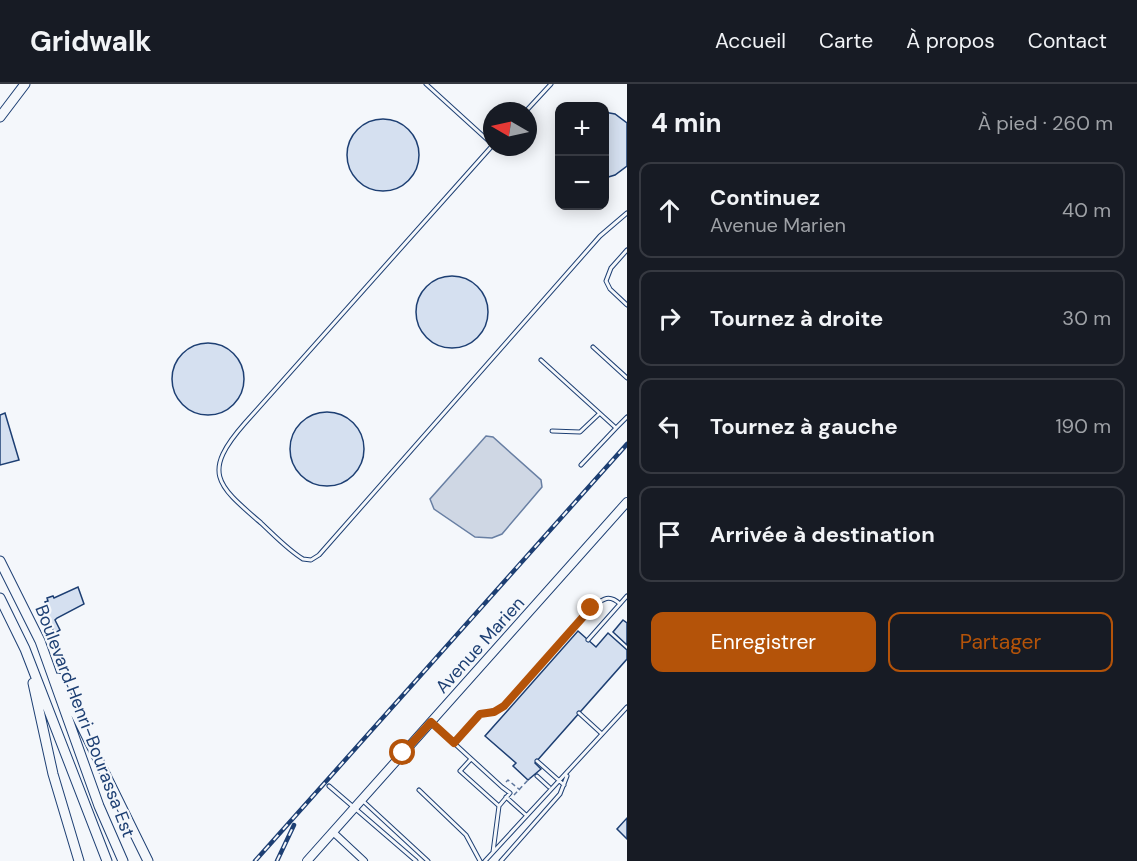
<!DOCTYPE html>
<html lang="fr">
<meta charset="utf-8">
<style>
:root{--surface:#171b24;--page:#242831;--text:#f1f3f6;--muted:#9ea1a6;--line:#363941;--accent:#b45309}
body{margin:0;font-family:"DM Sans",sans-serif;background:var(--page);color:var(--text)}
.controls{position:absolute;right:18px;top:18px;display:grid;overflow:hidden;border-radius:12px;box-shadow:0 3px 15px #0003}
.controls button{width:54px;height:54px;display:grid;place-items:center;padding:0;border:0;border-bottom:2px solid var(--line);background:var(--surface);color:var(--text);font:30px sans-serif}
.compass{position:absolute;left:483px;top:18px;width:54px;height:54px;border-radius:50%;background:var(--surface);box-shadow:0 3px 15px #0003;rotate:279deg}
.stop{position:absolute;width:18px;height:18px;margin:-14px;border:4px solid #b45309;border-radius:50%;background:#fff}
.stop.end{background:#b45309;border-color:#fff;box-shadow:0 2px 6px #0008}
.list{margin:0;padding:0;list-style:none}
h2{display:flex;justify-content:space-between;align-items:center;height:78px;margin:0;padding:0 24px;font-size:26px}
h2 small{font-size:20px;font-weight:400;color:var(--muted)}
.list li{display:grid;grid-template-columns:39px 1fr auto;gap:18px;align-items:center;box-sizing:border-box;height:96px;margin:0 12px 12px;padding:0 12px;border:2px solid var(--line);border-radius:12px}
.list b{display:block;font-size:22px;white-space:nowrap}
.list p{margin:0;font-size:20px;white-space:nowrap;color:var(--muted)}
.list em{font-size:20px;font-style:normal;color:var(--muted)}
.actions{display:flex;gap:12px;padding:18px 24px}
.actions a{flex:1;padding:14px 0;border:2px solid var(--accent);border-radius:12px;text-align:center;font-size:21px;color:var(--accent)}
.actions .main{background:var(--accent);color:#fff}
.icon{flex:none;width:33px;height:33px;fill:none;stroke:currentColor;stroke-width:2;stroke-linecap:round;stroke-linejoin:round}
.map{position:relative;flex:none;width:627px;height:777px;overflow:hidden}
header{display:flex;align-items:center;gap:36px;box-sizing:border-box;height:84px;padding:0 30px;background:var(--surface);border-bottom:2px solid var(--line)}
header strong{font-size:28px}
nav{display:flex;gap:33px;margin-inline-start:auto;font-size:21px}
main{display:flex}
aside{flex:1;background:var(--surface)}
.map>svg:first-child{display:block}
.water{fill:#cfd7e4;stroke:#687fa3;stroke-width:1.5}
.building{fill:#d5e0f0;stroke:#1d3f73;stroke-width:1.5}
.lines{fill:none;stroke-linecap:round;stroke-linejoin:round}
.service-casing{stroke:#1d3f73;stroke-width:5}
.minor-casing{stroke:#1d3f73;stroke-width:8}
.tertiary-casing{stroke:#1d3f73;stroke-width:10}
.secondary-casing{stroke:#1d3f73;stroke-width:11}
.primary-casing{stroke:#1d3f73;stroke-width:11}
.path{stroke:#5e769c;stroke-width:1.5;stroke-dasharray:4.5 3;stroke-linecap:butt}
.service{stroke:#f4f7fb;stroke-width:3}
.minor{stroke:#f4f7fb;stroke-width:6}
.tertiary{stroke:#f4f7fb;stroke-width:8}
.secondary{stroke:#f4f7fb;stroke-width:9}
.primary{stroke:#f4f7fb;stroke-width:9}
.rail-casing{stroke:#1d3f73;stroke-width:4.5}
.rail{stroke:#f4f7fb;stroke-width:2;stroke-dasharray:7;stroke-linecap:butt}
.route{stroke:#b45309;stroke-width:8}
.labels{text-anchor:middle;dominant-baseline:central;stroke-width:4.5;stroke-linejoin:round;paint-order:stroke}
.street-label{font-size:18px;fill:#1d3f73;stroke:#f4f7fb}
</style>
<header>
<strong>Gridwalk</strong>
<nav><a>Accueil</a><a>Carte</a><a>À propos</a><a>Contact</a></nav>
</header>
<main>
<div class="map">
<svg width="627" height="777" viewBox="0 0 627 777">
<rect width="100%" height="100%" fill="#f4f7fb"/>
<path class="water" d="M486,352L493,353L541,396L542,403L502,450L492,454L475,453L434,425L430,415Z"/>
<path class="building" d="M604,28L615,30L627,39V82L615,91L605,94Z
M347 71a36 36 0 1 1 72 0a36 36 0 1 1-72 0Z
M416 228a36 36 0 1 1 72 0a36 36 0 1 1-72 0Z
M172 295a36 36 0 1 1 72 0a36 36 0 1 1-72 0Z
M290 365a37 37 0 1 1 74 0a37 37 0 1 1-74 0Z
M5,329L19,376L0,381V331Z
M78,503L84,520L57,534L55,536L60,546L55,549L43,528L49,525L45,518L48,517L47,514L53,512L54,514Z
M623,536L627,539V561L613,548Z
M578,547L596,563L608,549L627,566V575L535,679L541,685L528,696L513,682L516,679L485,652Z
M627,734V755L617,745Z"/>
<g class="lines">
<defs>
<path id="service" d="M426,0L492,60
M526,27L551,0
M492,62L245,339C201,389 217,401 261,439C274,451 288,466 303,475L311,476L319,471L600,152L627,129
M627,166L611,184L606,197L610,205L627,221
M593,263L627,294
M541,276L616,344L627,333
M552,347L580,348L599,330
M581,381L616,344
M588,556L627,512
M579,629L602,650
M432,639L502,703L510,709L499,722L460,687L471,675
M454,659L480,630L497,626L511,615L591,524C602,516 608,509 620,520
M537,677L564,701
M537,692L549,703
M329,702L416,777
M419,706L466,751L480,777
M506,713L526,731
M363,717L428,777
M493,768L499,722
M485,777L627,623
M501,777L560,710L567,692"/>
<path id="minor" d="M333,748L364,777"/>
<path id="tertiary" d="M307,777L627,418"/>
<path id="secondary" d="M0,33L25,0"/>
<path id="primary" d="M0,477L40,557L99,722L123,777
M0,514L25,565L107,777
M58,594L148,777
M33,599L53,690L79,777"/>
</defs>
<use href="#service" class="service-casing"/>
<use href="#minor" class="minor-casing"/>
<use href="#tertiary" class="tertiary-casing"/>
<use href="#secondary" class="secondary-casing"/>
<use href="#primary" class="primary-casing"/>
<path class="path" d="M506,698L508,696L520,706
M514,711L530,694"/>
<use href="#service" class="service"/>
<use href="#minor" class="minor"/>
<use href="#tertiary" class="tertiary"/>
<use href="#secondary" class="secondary"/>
<use href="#primary" class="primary"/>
<defs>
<path id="rail" d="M255,777L627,360
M277,777L294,741"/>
</defs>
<use href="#rail" class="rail-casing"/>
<use href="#rail" class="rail"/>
</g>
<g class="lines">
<path class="route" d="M403,669L431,638L454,659L480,630L494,628L504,622L591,524"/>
</g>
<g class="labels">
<g class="street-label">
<text transform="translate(480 561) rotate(-48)">Avenue Marien</text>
<text transform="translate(85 637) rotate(69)">Boulevard Henri-Bourassa Est</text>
</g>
</g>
</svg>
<div class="controls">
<button>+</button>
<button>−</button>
</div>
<svg class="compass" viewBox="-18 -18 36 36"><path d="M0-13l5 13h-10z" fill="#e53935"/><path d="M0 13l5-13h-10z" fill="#9ea1a6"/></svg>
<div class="stop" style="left:403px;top:669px"></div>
<div class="stop end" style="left:591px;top:524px"></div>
</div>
<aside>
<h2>4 min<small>À pied · 260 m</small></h2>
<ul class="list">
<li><svg class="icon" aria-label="ahead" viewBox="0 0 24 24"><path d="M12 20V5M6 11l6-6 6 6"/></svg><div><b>Continuez</b><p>Avenue Marien</p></div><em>40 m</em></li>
<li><svg class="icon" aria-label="right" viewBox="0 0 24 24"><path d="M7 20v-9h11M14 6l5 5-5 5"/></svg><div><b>Tournez à droite</b></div><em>30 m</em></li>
<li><svg class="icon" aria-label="left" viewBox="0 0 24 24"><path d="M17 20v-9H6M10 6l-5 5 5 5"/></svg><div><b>Tournez à gauche</b></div><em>190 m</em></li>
<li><svg class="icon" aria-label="arrive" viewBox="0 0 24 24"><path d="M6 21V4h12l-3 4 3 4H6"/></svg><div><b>Arrivée à destination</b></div></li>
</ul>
<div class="actions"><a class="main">Enregistrer</a><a>Partager</a></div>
</aside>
</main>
